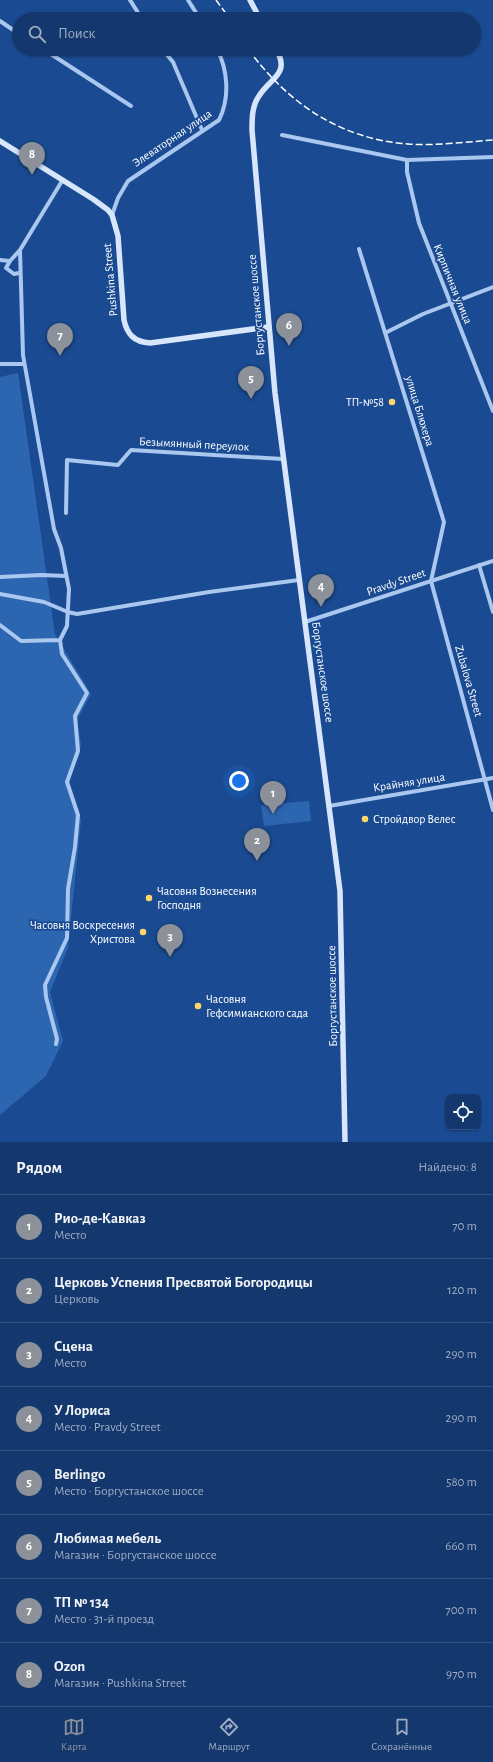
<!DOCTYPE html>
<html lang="ru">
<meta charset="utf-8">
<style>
:root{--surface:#14386e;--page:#214376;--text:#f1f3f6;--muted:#9dacc2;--line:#335281;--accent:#8c9099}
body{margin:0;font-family:"Alegreya Sans",sans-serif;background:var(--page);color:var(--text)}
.controls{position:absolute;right:12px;bottom:12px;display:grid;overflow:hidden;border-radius:8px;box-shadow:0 1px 3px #0004}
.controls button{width:36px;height:36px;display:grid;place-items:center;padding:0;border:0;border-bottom:1px solid var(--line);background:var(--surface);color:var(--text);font:20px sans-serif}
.you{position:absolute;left:239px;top:781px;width:14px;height:14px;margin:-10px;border:3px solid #fff;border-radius:50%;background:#1a73e8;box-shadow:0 0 0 6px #1a73e833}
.badge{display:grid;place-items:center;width:26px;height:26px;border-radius:50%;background:var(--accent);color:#fff;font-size:13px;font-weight:700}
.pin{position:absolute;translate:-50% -33px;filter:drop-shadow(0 1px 2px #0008)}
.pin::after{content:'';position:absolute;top:21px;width:14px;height:12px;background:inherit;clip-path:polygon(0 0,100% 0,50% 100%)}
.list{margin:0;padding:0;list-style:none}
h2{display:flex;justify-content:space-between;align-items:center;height:52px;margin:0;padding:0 16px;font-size:17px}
h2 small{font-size:13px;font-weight:400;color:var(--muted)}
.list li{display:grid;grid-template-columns:26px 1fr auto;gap:12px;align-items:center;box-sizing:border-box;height:64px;padding:0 16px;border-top:1px solid var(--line)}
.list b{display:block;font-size:15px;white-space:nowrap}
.list p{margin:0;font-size:13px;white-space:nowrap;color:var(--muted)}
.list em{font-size:13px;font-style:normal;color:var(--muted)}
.icon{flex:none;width:22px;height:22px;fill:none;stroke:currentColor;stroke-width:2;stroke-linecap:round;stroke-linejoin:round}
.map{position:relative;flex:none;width:493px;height:1142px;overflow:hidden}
.search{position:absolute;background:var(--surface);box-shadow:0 1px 3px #0004;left:12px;right:12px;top:12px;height:44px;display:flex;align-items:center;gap:10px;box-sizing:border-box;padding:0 14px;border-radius:22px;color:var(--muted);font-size:15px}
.sheet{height:564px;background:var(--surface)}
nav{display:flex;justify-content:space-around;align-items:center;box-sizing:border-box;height:56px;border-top:1px solid var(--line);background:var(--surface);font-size:11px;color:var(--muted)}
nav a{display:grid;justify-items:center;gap:2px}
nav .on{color:var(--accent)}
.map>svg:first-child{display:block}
.green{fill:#2c65b0}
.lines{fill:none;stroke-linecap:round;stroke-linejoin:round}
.street{stroke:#a9c7ef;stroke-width:4}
.secondary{stroke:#d7e6fb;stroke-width:5.5}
.rail{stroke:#fff;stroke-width:1.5;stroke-dasharray:7 3;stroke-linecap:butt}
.poi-dot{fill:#ffd768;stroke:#1a4b92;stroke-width:1.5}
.labels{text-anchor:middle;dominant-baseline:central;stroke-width:3.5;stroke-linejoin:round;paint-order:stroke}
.street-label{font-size:12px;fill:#fff;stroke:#1a4b92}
.poi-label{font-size:12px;fill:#fff;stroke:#1a4b92;text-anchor:start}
</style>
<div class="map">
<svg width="493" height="1142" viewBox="0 0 493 1142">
<rect width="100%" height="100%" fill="#1a4b92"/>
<path class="green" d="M18,373L55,634L91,694L77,720L81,745L69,782L81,820L68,948L50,992L63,1041L46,1076L0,1115V377Z
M309,801L311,821L264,826L261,805Z"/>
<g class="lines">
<path class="street" d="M130,0L142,19
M188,0L200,19
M0,21L19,34
M43,49L131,106
M162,49L173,62L202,130
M282,135L407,160L493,157
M407,160V172L419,223L493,411
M112,215L118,198L128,181L219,120C230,98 228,70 217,49
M359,249L444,522L431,581L493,810
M20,250L23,355L54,529L61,548L69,589L67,626L60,640L62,654L87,693L75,716L78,751L67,782L78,815L75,847L68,889L67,938L45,985L46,997L57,1039L56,1044
M0,260L10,261L20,250L62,181
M10,261L6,268L14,274L19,273
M385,333L423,314L493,287
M0,364H24
M66,513L67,460L118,465L131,450L283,459
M479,565L493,612
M0,577L41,575L66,576
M0,594L44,602L68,612L77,614L209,592L299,580
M305,622L493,561
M0,625L21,641L60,640
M329,806L493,778"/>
<path class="secondary" d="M250,0L260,19
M276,49C291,74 270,78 259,96C252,106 252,118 252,130L275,393L340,891L345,1142
M0,141L93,199L108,210L112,215L118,236L124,320C127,334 134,342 150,343L268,327"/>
<path class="rail" d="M216,0L230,19
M248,49C287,102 339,139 408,144C436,146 465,142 493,140"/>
</g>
<g class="poi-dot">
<circle cx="392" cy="402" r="4"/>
<circle cx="365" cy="819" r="4"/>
<circle cx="149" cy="898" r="4"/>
<circle cx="143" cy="932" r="4"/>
<circle cx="198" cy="1006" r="4"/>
</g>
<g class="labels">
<g class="street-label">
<text transform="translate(172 138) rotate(-34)">Элеваторная улица</text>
<text transform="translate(110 280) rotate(-95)">Pushkina Street</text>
<text transform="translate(453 284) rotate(68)">Кирпичная улица</text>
<text transform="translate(256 305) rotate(-95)">Боргустанское шоссе</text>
<text transform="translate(420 411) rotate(73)">улица Блюхера</text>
<text transform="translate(194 444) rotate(3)">Безымянный переулок</text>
<text transform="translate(396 582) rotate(-19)">Pravdy Street</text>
<text transform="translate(323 672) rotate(82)">Боргустанское шоссе</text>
<text transform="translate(469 681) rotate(74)">Zubalova Street</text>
<text transform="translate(409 782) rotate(-9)">Крайняя улица</text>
<text transform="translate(332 996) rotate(-91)">Боргустанское шоссе</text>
</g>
<g class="poi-label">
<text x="384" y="402" text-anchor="end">ТП-№58</text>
<text x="373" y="819">Стройдвор Велес</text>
<text x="157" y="891">Часовня Вознесения<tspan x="157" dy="14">Господня</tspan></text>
<text x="135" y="925" text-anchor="end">Часовня Воскресения<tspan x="135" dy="14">Христова</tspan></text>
<text x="206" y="999">Часовня<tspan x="206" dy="14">Гефсимианского сада</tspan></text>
</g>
</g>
</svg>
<div class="controls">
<button><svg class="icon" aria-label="locate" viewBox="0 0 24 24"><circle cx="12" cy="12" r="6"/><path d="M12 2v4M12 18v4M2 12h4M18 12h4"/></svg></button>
</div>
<div class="you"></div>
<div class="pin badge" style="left:273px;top:814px">1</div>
<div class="pin badge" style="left:257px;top:861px">2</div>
<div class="pin badge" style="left:170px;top:957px">3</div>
<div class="pin badge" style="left:321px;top:607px">4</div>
<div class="pin badge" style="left:251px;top:399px">5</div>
<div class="pin badge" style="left:289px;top:346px">6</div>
<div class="pin badge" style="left:60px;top:356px">7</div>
<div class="pin badge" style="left:32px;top:175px">8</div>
<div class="search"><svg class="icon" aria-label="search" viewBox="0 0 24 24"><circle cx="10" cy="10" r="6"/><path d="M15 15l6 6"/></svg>Поиск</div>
</div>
<section class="sheet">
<h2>Рядом<small>Найдено: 8</small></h2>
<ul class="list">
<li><span class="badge">1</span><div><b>Рио-де-Кавказ</b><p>Место</p></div><em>70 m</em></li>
<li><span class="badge">2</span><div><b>Церковь Успения Пресвятой Богородицы</b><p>Церковь</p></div><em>120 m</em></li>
<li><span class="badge">3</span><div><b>Сцена</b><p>Место</p></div><em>290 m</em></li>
<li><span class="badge">4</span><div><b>У Лориса</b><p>Место · Pravdy Street</p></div><em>290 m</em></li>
<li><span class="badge">5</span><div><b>Berlingo</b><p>Место · Боргустанское шоссе</p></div><em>580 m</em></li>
<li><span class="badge">6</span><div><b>Любимая мебель</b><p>Магазин · Боргустанское шоссе</p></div><em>660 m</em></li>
<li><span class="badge">7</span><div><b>ТП № 134</b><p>Место · 31-й проезд</p></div><em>700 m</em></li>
<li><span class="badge">8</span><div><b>Ozon</b><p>Магазин · Pushkina Street</p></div><em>970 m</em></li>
</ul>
</section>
<nav>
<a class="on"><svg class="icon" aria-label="map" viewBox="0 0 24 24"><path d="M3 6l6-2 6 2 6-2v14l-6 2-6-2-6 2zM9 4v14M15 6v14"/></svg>Карта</a>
<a><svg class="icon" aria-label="directions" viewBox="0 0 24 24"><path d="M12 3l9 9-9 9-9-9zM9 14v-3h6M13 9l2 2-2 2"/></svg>Маршрут</a>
<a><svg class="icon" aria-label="saved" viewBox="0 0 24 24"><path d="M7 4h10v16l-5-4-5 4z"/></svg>Сохранённые</a>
</nav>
